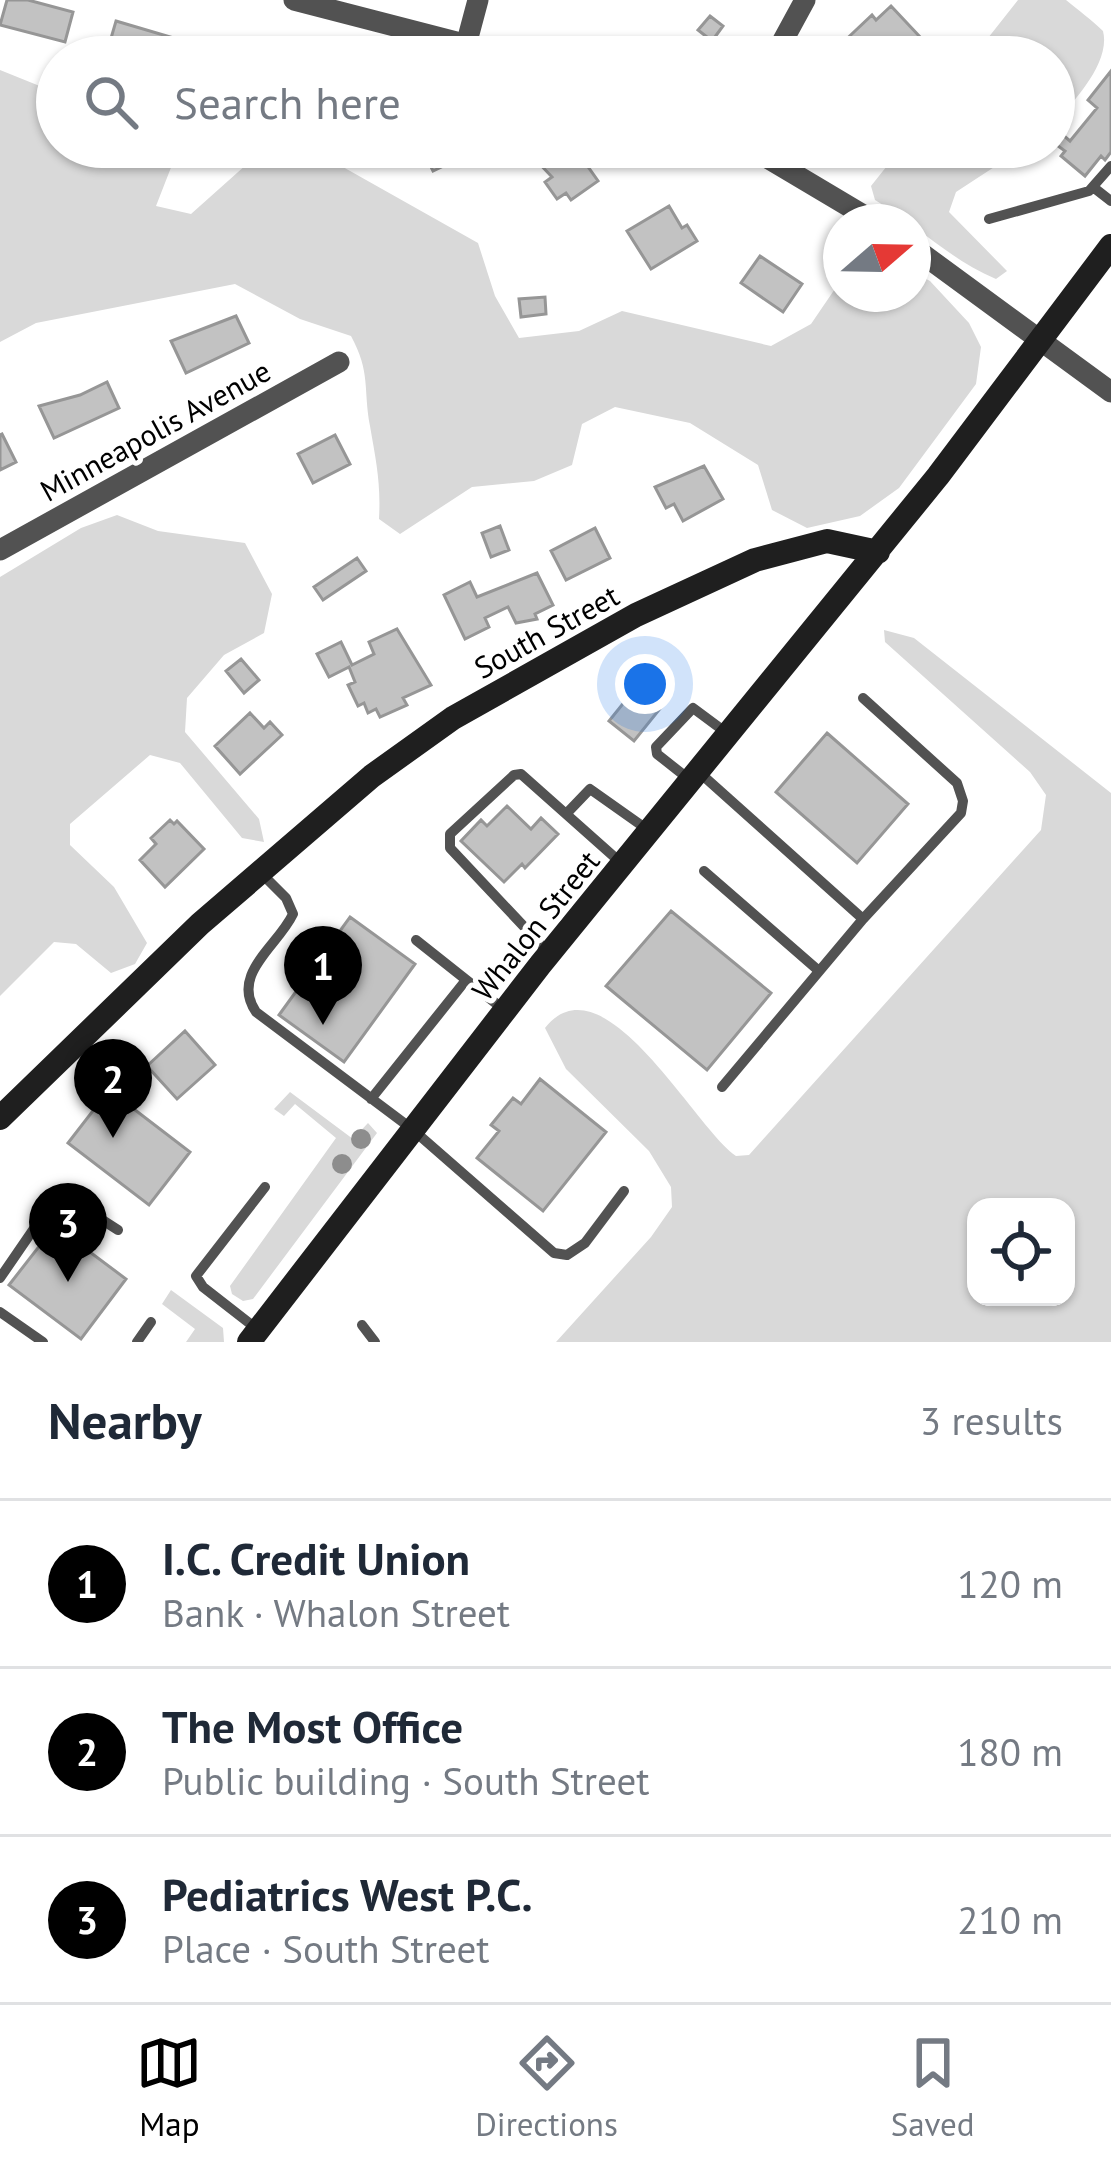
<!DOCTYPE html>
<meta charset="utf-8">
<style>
:root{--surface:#fff;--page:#f2f2f3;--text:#1f2937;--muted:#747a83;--line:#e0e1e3;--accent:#000}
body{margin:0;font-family:"PT Sans",sans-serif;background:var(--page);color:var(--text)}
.controls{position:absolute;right:36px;bottom:36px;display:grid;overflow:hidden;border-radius:24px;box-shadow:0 3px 9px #0004}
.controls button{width:108px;height:108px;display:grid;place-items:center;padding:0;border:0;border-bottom:3px solid var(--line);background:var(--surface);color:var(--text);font:60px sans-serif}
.compass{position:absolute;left:823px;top:204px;width:108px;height:108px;border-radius:50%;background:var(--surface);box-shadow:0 3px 9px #0004;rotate:70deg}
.you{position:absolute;left:645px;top:684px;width:42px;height:42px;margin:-30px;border:9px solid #fff;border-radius:50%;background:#1a73e8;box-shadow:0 0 0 18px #1a73e833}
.badge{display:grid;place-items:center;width:78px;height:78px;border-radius:50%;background:var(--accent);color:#fff;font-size:39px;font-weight:700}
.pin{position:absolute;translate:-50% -99px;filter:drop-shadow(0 3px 6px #0008)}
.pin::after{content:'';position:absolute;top:63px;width:42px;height:36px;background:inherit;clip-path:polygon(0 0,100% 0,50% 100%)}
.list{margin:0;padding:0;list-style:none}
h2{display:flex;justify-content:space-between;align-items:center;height:156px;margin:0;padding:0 48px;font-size:51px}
h2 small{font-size:39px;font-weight:400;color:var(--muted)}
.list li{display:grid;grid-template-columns:78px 1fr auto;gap:36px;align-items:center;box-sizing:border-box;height:168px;padding:0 48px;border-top:3px solid var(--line)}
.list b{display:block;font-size:45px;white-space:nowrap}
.list p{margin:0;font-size:39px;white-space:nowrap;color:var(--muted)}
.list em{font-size:39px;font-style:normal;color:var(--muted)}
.icon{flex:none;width:66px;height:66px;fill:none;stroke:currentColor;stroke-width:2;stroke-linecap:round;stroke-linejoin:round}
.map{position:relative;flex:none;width:1111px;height:1342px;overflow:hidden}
.search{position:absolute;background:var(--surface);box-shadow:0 3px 9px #0004;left:36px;right:36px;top:36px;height:132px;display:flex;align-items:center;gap:30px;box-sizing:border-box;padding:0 42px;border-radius:66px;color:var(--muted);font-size:45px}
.sheet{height:660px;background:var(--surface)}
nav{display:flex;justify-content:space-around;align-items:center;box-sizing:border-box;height:168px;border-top:3px solid var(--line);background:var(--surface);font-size:33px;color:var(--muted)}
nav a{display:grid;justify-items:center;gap:6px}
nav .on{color:var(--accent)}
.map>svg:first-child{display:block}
.green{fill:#d9d9d9;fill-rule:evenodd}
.building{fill:#c2c2c2;stroke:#969696;stroke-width:3}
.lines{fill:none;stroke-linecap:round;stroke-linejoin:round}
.lane{stroke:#525252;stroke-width:10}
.street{stroke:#525252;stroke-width:21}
.secondary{stroke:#1f1f1f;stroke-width:24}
.tree{fill:#8d8d8d}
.labels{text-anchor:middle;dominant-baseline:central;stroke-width:10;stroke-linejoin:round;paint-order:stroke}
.street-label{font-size:30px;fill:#000;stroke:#fff}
</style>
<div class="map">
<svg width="1111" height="1342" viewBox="0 0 1111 1342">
<rect width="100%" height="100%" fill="#fff"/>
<path class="green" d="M1018,0H1066C1078,10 1092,20 1103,31C1111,62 1074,102 1054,123V57H973Z
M0,70L57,93V147H102L124,160L139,147H179L156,206L191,214L266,147H338L327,158L478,243L495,296L519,338L579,331L622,311L771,346L811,324L841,280V294H913V272L930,281L969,323L981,347L976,384L899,488L860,516L807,528L772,510L758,465L690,423L615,407L582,424L572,465L534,481L472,487L400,534L379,519C381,483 376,461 370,426C363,388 371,373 351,336L300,319L235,284L36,323L0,342Z
M902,147H1025L956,192L949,212L1007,271L996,279C949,259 917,225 875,200L871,186Z
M117,515L158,531L245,543L272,594L264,633L224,655L187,698L185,732L259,819L264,842L242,838L180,763L150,755L70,824V845L114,887L147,943L135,964L111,973L76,944L54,942L0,996V577L81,528Z
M884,630L914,638L1111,793V1342H556L651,1237L672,1207L671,1187L649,1151L566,1069L545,1028C603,955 694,1127 736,1156L749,1155L1041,830L1046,795L1030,772L885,642ZM976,1207H1066V1297H976Z
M290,1092L353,1139L368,1123L377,1133L253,1299L243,1301L232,1294L230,1286L336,1138L295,1104L284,1116L274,1109Z
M171,1290L223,1328L224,1342H186L195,1329L162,1304Z"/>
<path class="building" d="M7,0H28L73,12L65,42L0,25Z
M891,6L921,38L902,57H836L840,53L836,49L872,15L876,20Z
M710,16L723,26L712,41L698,30Z
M116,21L184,41L180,57H113L107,52Z
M1111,71V152L1105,160L1101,156L1085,176L1061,156L1065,151L1054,143L1062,134L1070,141L1097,108L1088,100Z
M421,147H462L466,155L433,171Z
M552,147H574L598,181L571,200L566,193L557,199L545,182L552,177L535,159Z
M669,206L682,228L687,225L697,241L651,269L627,231Z
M760,256L802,284L783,312L741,283Z
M545,297L546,314L521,317L519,299Z
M236,316L249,343L186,373L171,341Z
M107,382L119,408L54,438L39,406L80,395Z
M2,434L16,462L0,470V435Z
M335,435L350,464L313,483L298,454Z
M704,466L723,499L683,521L674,504L666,508L655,487Z
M500,526L509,550L491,557L482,533Z
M595,528L610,558L566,580L551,551Z
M357,558L366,571L323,600L314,587Z
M537,573L553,605L535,614L537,619L516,623L508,607L485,618L489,627L465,639L444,595L470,582L477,597Z
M397,629L431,685L403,698L407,705L380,717L376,709L368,713L364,703L358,706L348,685L355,682L349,667L329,677L317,654L341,642L352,665L374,654L369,642Z
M241,659L259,680L244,693L226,671Z
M642,680L667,700L634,741L609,721Z
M250,713L264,728L270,722L282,735L240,774L215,746Z
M827,733L908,804L857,863L776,792Z
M507,806L531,829L541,818L558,834L525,868L522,864L504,882L461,841L481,820L487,826Z
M170,820L174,824L177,821L204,849L165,887L140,860L156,844L151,838Z
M671,911L771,993L707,1070L606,986Z
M350,917L415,964L344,1062L279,1015Z
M185,1031L215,1065L177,1099L147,1066Z
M540,1079L606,1132L543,1211L477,1158L499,1131L491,1125L513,1098L521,1104Z
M109,1090L190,1152L149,1205L68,1143Z
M55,1226L126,1279L81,1339L9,1285Z"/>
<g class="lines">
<path class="lane" d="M1093,187L1111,201
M989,219L1089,191L1111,166
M700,773L863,919L961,813L963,801L957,783L863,698
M690,780L657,754L656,747L693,708L728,734
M567,813L590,789L648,830
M704,871L819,971
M261,873L286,898L293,914C278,946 230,974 256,1012L412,1129L554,1253L567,1255L585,1243L624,1191
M416,940L503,1009
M547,951L450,848V834L514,775L521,774L620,862
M722,1087L863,919
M371,1099L466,980
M0,1278L57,1195L65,1196L118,1230
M0,1312L43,1342
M362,1325L375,1342
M257,1329L203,1287L196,1276L265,1187
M137,1342L151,1322"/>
<path class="street" d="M294,0L514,57
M466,45L478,0
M774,57L805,0
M749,147L875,222
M913,247L1111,392
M0,550L339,362"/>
<path class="secondary" d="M0,1118L200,924L372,776L453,718L636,615L755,560L827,541L878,552
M249,1342L540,965L938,476L1111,246"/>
</g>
<g class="tree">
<circle cx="361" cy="1139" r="10"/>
<circle cx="342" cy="1164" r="10"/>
</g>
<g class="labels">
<g class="street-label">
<text transform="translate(155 430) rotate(-29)">Minneapolis Avenue</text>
<text transform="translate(546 631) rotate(-29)">South Street</text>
<text transform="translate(535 925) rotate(-51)">Whalon Street</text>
</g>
</g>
</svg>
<div class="controls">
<button><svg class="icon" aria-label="locate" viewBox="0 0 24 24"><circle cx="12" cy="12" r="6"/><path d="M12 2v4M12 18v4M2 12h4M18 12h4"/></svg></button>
</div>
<svg class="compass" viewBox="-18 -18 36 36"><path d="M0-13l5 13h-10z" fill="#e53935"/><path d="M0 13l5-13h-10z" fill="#747a83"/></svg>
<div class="you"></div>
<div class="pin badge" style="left:323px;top:1025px">1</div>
<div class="pin badge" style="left:113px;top:1138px">2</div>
<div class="pin badge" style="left:68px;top:1282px">3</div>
<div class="search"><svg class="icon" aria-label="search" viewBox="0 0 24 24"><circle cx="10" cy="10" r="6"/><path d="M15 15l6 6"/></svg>Search here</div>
</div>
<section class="sheet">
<h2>Nearby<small>3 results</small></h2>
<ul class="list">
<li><span class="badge">1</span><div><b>I.C. Credit Union</b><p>Bank · Whalon Street</p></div><em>120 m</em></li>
<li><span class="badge">2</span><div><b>The Most Office</b><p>Public building · South Street</p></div><em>180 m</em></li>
<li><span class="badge">3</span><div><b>Pediatrics West P.C.</b><p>Place · South Street</p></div><em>210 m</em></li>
</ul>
</section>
<nav>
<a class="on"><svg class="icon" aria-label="map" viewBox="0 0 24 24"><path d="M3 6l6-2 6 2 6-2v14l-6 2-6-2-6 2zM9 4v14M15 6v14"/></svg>Map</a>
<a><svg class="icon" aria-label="directions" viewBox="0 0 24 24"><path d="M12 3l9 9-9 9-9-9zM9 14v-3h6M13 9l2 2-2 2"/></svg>Directions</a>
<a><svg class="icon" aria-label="saved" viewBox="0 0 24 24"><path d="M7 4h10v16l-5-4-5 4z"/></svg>Saved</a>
</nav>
